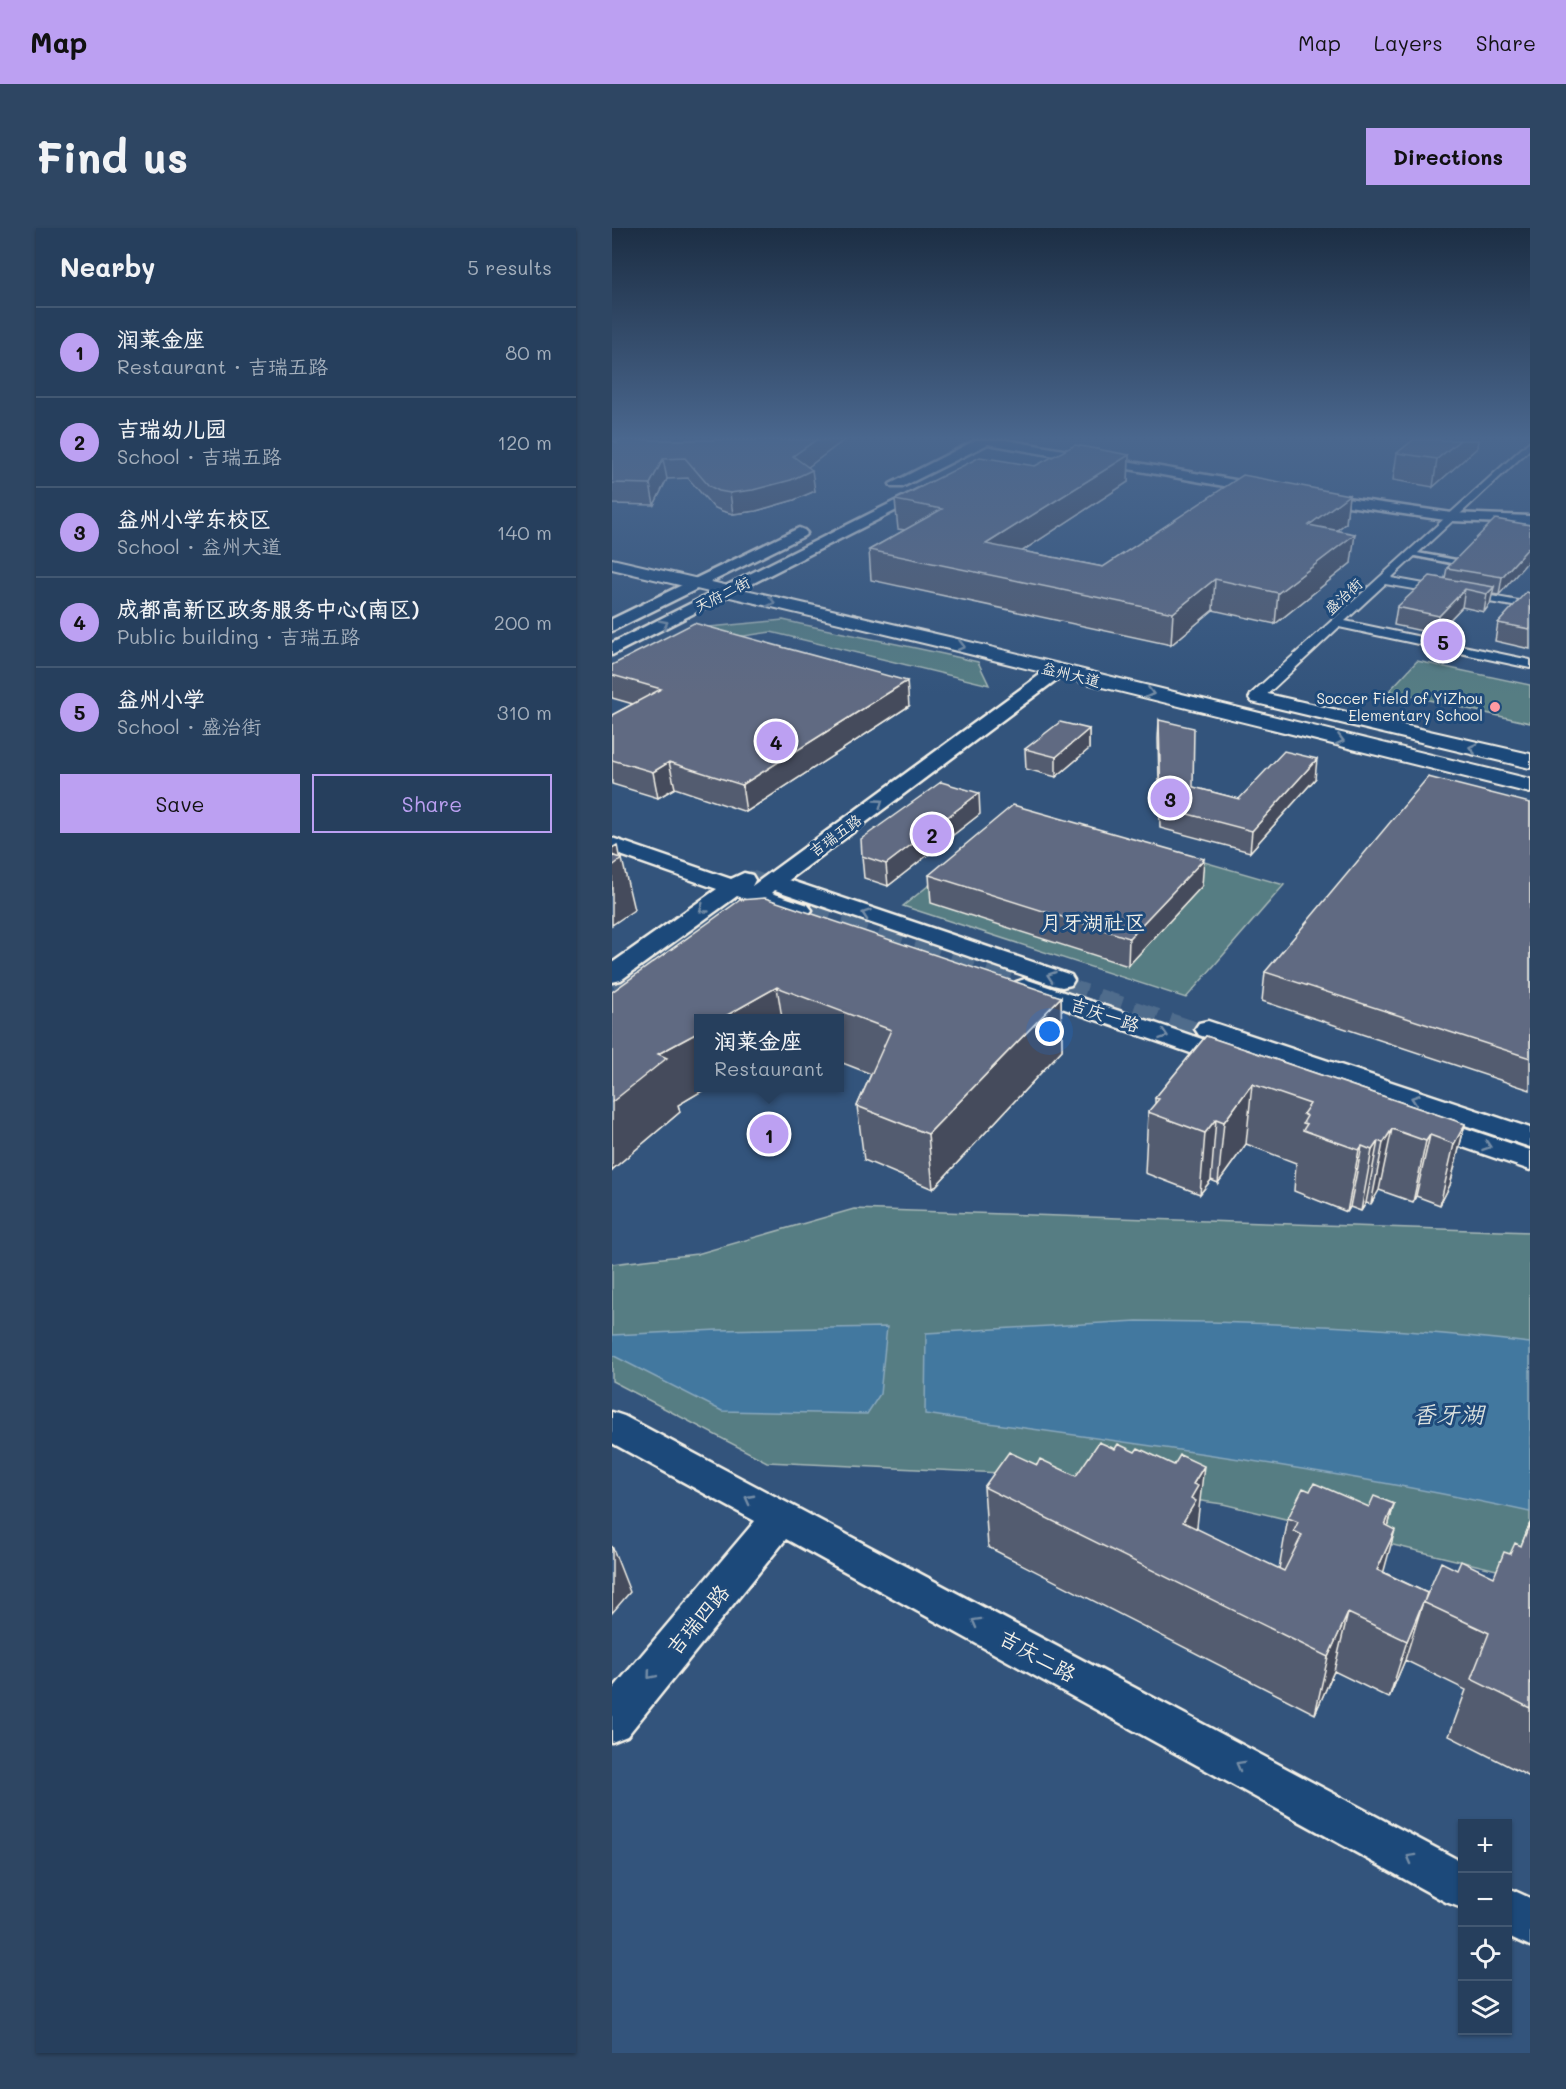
<!DOCTYPE html>
<meta charset="utf-8">
<style>
:root{--surface:#263f5d;--page:#2e4663;--text:#f1f3f6;--muted:#a4afbc;--line:#425872;--accent:#bca0f2}
body{margin:0;font-family:Mali,"LXGW WenKai TC",sans-serif;background:var(--page);color:var(--text)}
.controls{position:absolute;right:18px;bottom:18px;display:grid;overflow:hidden;border-radius:0px;box-shadow:0 2px 4px #0004}
.controls button{width:54px;height:54px;display:grid;place-items:center;padding:0;border:0;border-bottom:2px solid var(--line);background:var(--surface);color:var(--text);font:30px sans-serif}
.you{position:absolute;left:438px;top:804px;width:21px;height:21px;margin:-15px;border:4px solid #fff;border-radius:50%;background:#1a73e8;box-shadow:0 0 0 9px #1a73e833}
.badge{display:grid;place-items:center;width:39px;height:39px;border-radius:50%;background:var(--accent);color:#111;font-size:20px;font-weight:700}
.pin{position:absolute;translate:-50% -50%;border:3px solid #fff;box-shadow:0 2px 6px #0006}
.popup{position:absolute;left:82px;top:786px;width:150px;height:78px;box-sizing:border-box;display:grid;place-content:center;border-radius:0px;background:var(--surface);filter:drop-shadow(0 2px 4px #0005);font-size:20px;white-space:nowrap;color:var(--muted)}
.popup b{font-size:22px;color:var(--text)}
.popup::after{content:'';position:absolute;left:50%;top:100%;margin-left:-12px;border:12px solid transparent;border-top-color:var(--surface)}
.list{margin:0;padding:0;list-style:none}
h2{display:flex;justify-content:space-between;align-items:center;height:78px;margin:0;padding:0 24px;font-size:26px}
h2 small{font-size:20px;font-weight:400;color:var(--muted)}
.list li{display:grid;grid-template-columns:39px 1fr auto;gap:18px;align-items:center;box-sizing:border-box;height:90px;padding:0 24px;border-top:2px solid var(--line)}
.list b{display:block;font-size:22px;white-space:nowrap}
.list p{margin:0;font-size:20px;white-space:nowrap;color:var(--muted)}
.list em{font-size:20px;font-style:normal;color:var(--muted)}
.actions{display:flex;gap:12px;padding:18px 24px}
.actions a{flex:1;padding:14px 0;border:2px solid var(--accent);border-radius:0px;text-align:center;font-size:21px;color:var(--accent)}
.actions .main{background:var(--accent);color:#111}
.icon{flex:none;width:33px;height:33px;fill:none;stroke:currentColor;stroke-width:2;stroke-linecap:round;stroke-linejoin:round}
.map{position:relative;flex:none;width:918px;height:1825px;overflow:hidden;border-radius:0px}
header{display:flex;align-items:center;gap:36px;box-sizing:border-box;height:84px;padding:0 30px;background:var(--accent);color:#111}
header strong{font-size:28px}
nav{display:flex;gap:33px;margin-inline-start:auto;font-size:21px}
.intro{display:flex;align-items:center;justify-content:space-between;box-sizing:border-box;height:144px;padding:0 36px}
h1{margin:0;font-size:42px}
.button{padding:15px 27px;border-radius:0px;background:var(--accent);color:#111;font-size:21px;font-weight:700}
main{display:flex;gap:36px;padding:0 36px}
aside{flex:1;background:var(--surface);border-radius:0px;box-shadow:0 2px 4px #0004}
.map>svg:first-child{display:block}
.green{fill:#577d83;stroke:#a6b7b6;stroke-width:1.5}
.water{fill:#42789f;stroke:#89a8bc;stroke-width:1.5}
.lines{fill:none;stroke-linecap:round;stroke-linejoin:round}
.secondary-tunnel-far1{stroke:#506c8c;stroke-width:25;stroke-dasharray:25 13;stroke-linecap:butt}
.secondary-tunnel{stroke:#506c8c;stroke-width:33;stroke-dasharray:33 16;stroke-linecap:butt}
.lane-casing{stroke:#f4f1e8;stroke-width:5}
.street-casing{stroke:#f4f1e8;stroke-width:4}
.secondary-casing{stroke:#f4f1e8;stroke-width:5}
.primary-casing{stroke:#f4f1e8;stroke-width:4}
.lane{fill:#1f4a7a;fill-rule:evenodd}
.street{fill:#1f4a7a;fill-rule:evenodd}
.secondary{fill:#1f4a7a;fill-rule:evenodd}
.primary{fill:#1f4a7a;fill-rule:evenodd}
.wall{fill:#535c70;stroke:#f4f1e8;stroke-width:1.5}
.shaded-wall{fill:#444b5b;stroke:#f4f1e8;stroke-width:1.5}
.building{fill:#616b82;stroke:#f4f1e8;stroke-width:1.5}
.oneway{stroke:#748da6}
.poi-dot{fill:#ff9aa2;stroke:#1f4a7a;stroke-width:2}
.labels{text-anchor:middle;dominant-baseline:central;stroke-width:6;stroke-linejoin:round;paint-order:stroke}
.far-street-label{font-size:15px;fill:#f4f1e8;stroke:#1f4a7a}
.far-poi-label{font-size:15px;fill:#f4f1e8;stroke:#1f4a7a;text-anchor:end}
.street-label{font-size:18px;fill:#f4f1e8;stroke:#1f4a7a}
.quarter-label{font-size:21px;fill:#f4f1e8;stroke:#1f4a7a}
.near-street-label{font-size:21px;fill:#f4f1e8;stroke:#1f4a7a}
.near-water-label{font-size:24px;font-style:italic;fill:#d9dfdd;stroke:#1f4a7a}
</style>
<header>
<strong>Map</strong>
<nav><a>Map</a><a>Layers</a><a>Share</a></nav>
</header>
<div class="intro"><h1>Find us</h1><a class="button">Directions</a></div>
<main>
<aside>
<h2>Nearby<small>5 results</small></h2>
<ul class="list">
<li><span class="badge">1</span><div><b>润莱金座</b><p>Restaurant · 吉瑞五路</p></div><em>80 m</em></li>
<li><span class="badge">2</span><div><b>吉瑞幼儿园</b><p>School · 吉瑞五路</p></div><em>120 m</em></li>
<li><span class="badge">3</span><div><b>益州小学东校区</b><p>School · 益州大道</p></div><em>140 m</em></li>
<li><span class="badge">4</span><div><b>成都高新区政务服务中心(南区)</b><p>Public building · 吉瑞五路</p></div><em>200 m</em></li>
<li><span class="badge">5</span><div><b>益州小学</b><p>School · 盛治街</p></div><em>310 m</em></li>
</ul>
<div class="actions"><a class="main">Save</a><a>Share</a></div>
</aside>
<div class="map">
<svg width="918" height="1825" viewBox="0 0 918 1825">
<rect width="100%" height="100%" fill="#33547c"/>
<filter id="ink" filterUnits="userSpaceOnUse"><feTurbulence type="fractalNoise" baseFrequency=".0167" numOctaves="2"/><feDisplacementMap in="SourceGraphic" scale="12" xChannelSelector="R" yChannelSelector="G"/><feConvolveMatrix kernelMatrix="1 2 1 2 8 2 1 2 1" color-interpolation-filters="sRGB"/></filter>
<g filter="url(#ink)">
<path class="green" d="M171,392C236,407 301,418 366,434L377,457L159,404L57,419L97,399Z
M805,433L918,457V495L777,463Z
M411,582L672,657L574,770L291,678Z
M242,981L918,1004V1350L611,1276L390,1245L155,1234L0,1153V1036L85,1026Z"/>
<path class="water" d="M525,1093C656,1094 788,1099 918,1115V1284C718,1240 516,1215 313,1186L314,1105Z
M275,1099L268,1166L255,1186L110,1183L0,1127V1107L106,1102Z"/>
<g class="lines">
<path class="secondary-tunnel-far1" d="M127,664L139,655L629,822
M0,757L36,730
M818,886L918,921"/>
<path class="secondary-tunnel" d="M915,920L918,921"/>
<defs>
<path id="lane" d="M800,324L844,332L847,334L844,336L798,327L797,326Z"/>
<path id="street" d="M918,213V221L779,350L918,375V381L773,356L733,393L918,432V440L727,399L649,472H639L638,469L639,466Z"/>
<path id="secondary" d="M364,212H394L657,258L664,262L657,266L376,216L290,259H280L278,256Z
M319,255L324,256L326,259L324,262L0,427V415Z
M700,265L840,285L918,288V296L840,293L695,272L693,269Z
M187,300L192,302L195,305L192,308L0,403V391Z
M446,437L452,438L455,442L452,446L177,652L459,747L462,752L459,757L450,759L441,757L163,662L160,665L196,677L200,682L196,687L188,689L125,668L9,752L0,754V735L105,661L0,624V610L119,651L132,645L140,647L143,652L140,658L440,438Z
M413,751L631,825L635,831L631,837L622,839L613,837L404,764L400,759L404,754Z
M596,793L918,900V919L587,807L583,801L587,795Z
M814,887L918,922V942L804,903L800,896L804,889Z
M0,1184L12,1188L850,1634V1680L834,1674L174,1311L15,1508L0,1514V1462L143,1293L0,1215Z
M896,1660L918,1670V1718L896,1708Z"/>
<path id="primary" d="M0,331L341,410L918,551V565L341,422L0,341Z
M647,464L918,526V540L640,474L637,470L640,466Z"/>
</defs>
<use href="#lane" class="lane-casing"/>
<use href="#street" class="street-casing"/>
<use href="#secondary" class="secondary-casing"/>
<use href="#primary" class="primary-casing"/>
<use href="#lane" class="lane"/>
<use href="#street" class="street"/>
<use href="#secondary" class="secondary"/>
<use href="#primary" class="primary"/>
</g>
<path class="wall" d="M0,212H232L196,239L203,263L182,272L144,283L121,286L110,283L101,279L76,250L55,251L42,277L0,276Z
M865,220L821,259L781,252L785,225Z
M517,227L516,254L410,323L491,339L737,267L734,295L725,302L739,335L663,396L601,382L559,417L259,352L257,322L293,302L286,301L283,272L423,238Z
M918,297L887,367L880,366L878,376L872,384L850,379L824,406L782,397L785,379L833,350L835,340Z
M918,365V421L883,413L886,395Z
M0,437L297,478L134,584L63,560L46,570L0,556V487L21,476L0,470Z
M547,492L581,559L627,571L703,551L638,624L548,600L546,511Z
M477,501V521L444,549L414,541L413,521Z
M918,575V862L650,773L653,744Z
M368,586L276,658L252,650L250,628Z
M317,647L590,658L516,738L319,675Z
M128,672L449,769L450,822L321,961L252,932L245,878L259,846L228,834V790H87V860H95L66,877L68,884L1,941Z
M594,808L853,896L838,957L828,977L804,968L801,974L767,962L759,976L754,975L749,983L738,979L735,984L682,963L684,935L634,916L606,955L599,952L588,966L533,945L536,884L543,876V870Z
M425,1237L464,1248L585,1298L584,1301L667,1341L676,1290L698,1263L757,1279L782,1276L776,1299L771,1344L815,1365L845,1342L882,1349L898,1326L909,1318L918,1295V1549L837,1508L854,1462L793,1432L777,1470L722,1443L703,1486L376,1319L372,1259Z"/>
<path class="shaded-wall" d="M204,212H232L184,248L181,228Z
M848,212H866L865,220L821,259L825,231Z
M517,227L516,254L375,346L374,316Z
M51,231L55,251L42,277L38,256Z
M200,242L203,263L182,272L144,283L121,286L118,265Z
M737,267L734,295L694,326L697,297Z
M743,306L739,335L663,396L666,365Z
M918,318V331L887,367L890,349Z
M603,351L601,382L559,417L561,385Z
M882,359L878,376L872,384L875,366Z
M853,361L850,379L824,406L827,388Z
M295,453L297,478L134,584L130,557Z
M477,501V521L444,549V529Z
M705,531L703,551L638,624L640,603Z
M57,534L63,560L46,570L41,544Z
M367,565L368,586L276,658L274,636Z
M5,617L8,633L10,631L22,682L0,697V620Z
M592,631L590,658L516,738L517,710Z
M165,759L170,790H110Z
M449,769L450,822L321,961L316,906Z
M87,804V860H95L66,877L68,884L1,941L0,944V874L46,826Z
M640,856L634,916L606,955L612,894Z
M604,891L599,952L588,966L593,905Z
M853,896L838,957L828,977L842,916Z
M780,901L767,962L759,976L771,915Z
M818,907L804,968L801,974L814,913Z
M766,913L754,975L749,983L760,922Z
M750,918L738,979L735,984L747,922Z
M592,1238L585,1298L581,1305L571,1294L581,1256Z
M782,1276L766,1336L773,1297Z
M783,1302L767,1361L765,1342Z
M0,1318L18,1364L0,1385Z
M811,1374L793,1432L777,1470L795,1413Z
M736,1385L722,1443L703,1486L716,1429Z"/>
<path class="building" d="M0,212L5,215L4,212H204L181,228L200,242L179,252L141,262L118,265L107,263L97,258L73,230L51,231L38,256L0,255Z
M801,212H848L825,231L785,225Z
M463,217L517,227L374,316L491,339L631,247L737,267L697,297L743,306L666,365L603,351L561,385L257,322L330,281L283,272L368,229L423,238Z
M883,291L918,297V318L890,349L835,340Z
M818,348L882,359L875,366L853,361L827,388L785,379Z
M914,364L918,365V401L886,395Z
M82,395L295,453L130,557L57,534L41,544L0,532V487L49,461L0,447V437Z
M547,492L582,500L581,559L627,571L672,523L705,531L640,603L549,579Z
M448,494L477,501L444,529L413,521Z
M816,549L918,575V830L653,744Z
M329,554L367,565L274,636L250,628L249,611Z
M401,577L592,631L517,710L317,647Z
M0,627L10,631L0,638Z
M153,670L449,769L316,906L245,878L279,802L165,759L110,790H87V804L46,826L55,830L0,874V764L128,672Z
M594,808L853,896L842,916L818,907L814,913L780,901L771,915L766,913L760,922L750,918L747,922L691,902L695,896L691,895L695,888L691,886L698,876L640,856L612,894L604,891L593,905L536,884L547,871L543,870Z
M487,1214L503,1221L506,1216L523,1224L526,1220L562,1237L568,1227L592,1238L581,1256L586,1258L579,1270L584,1273L571,1294L672,1343L690,1307L682,1303L686,1294L676,1290L691,1260L698,1263L702,1255L757,1279L762,1268L782,1276L773,1297L783,1302L765,1342L815,1365L812,1374L829,1334L845,1342L849,1333L882,1349L892,1324L898,1326L903,1315L909,1318L918,1295V1480L859,1451L877,1405L811,1374L795,1413L736,1385L716,1429L372,1259L397,1224L425,1237L428,1231L464,1248Z"/>
<defs><path id="oneway-chevron" d="M-2-3.5L2.5 0L-2 3.5" fill="none" stroke-width="1.6" stroke-linecap="round" stroke-linejoin="round" transform="scale(1.5)"/></defs>
<g class="oneway">
<use href="#oneway-chevron" transform="translate(159 374) rotate(13)"/>
<use href="#oneway-chevron" transform="translate(52 396) rotate(-27)"/>
<use href="#oneway-chevron" transform="translate(349 418) rotate(14)"/>
<use href="#oneway-chevron" transform="translate(538 465) rotate(14)"/>
<use href="#oneway-chevron" transform="translate(728 512) rotate(14)"/>
<use href="#oneway-chevron" transform="translate(861 520) rotate(-167)"/>
<use href="#oneway-chevron" transform="translate(267 575) rotate(-36)"/>
<use href="#oneway-chevron" transform="translate(91 681) rotate(144)"/>
<use href="#oneway-chevron" transform="translate(254 686) rotate(-161)"/>
<use href="#oneway-chevron" transform="translate(439 748) rotate(-161)"/>
<use href="#oneway-chevron" transform="translate(552 807) rotate(19)"/>
<use href="#oneway-chevron" transform="translate(803 871) rotate(-161)"/>
<use href="#oneway-chevron" transform="translate(875 918) rotate(19)"/>
<use href="#oneway-chevron" transform="translate(137 1271) rotate(-152)"/>
<use href="#oneway-chevron" transform="translate(364 1394) rotate(-151)"/>
<use href="#oneway-chevron" transform="translate(39 1447) rotate(130)"/>
<use href="#oneway-chevron" transform="translate(628 1537) rotate(-151)"/>
<use href="#oneway-chevron" transform="translate(799 1630) rotate(-151)"/>
</g>
</g>
<linearGradient id="sky" x2="0" y2="1"><stop stop-color="#1c2e44"/><stop offset="0.45" stop-color="#4a678e"/><stop offset="1" stop-color="#4a678e" stop-opacity="0"/></linearGradient>
<rect width="918" height="467" fill="url(#sky)"/>
<circle class="poi-dot" cx="883" cy="479" r="6"/>
<g class="labels">
<g class="far-street-label">
<text transform="translate(110 366) rotate(-27)">天府二街</text>
<text transform="translate(731 368) rotate(-43)">盛治街</text>
<text transform="translate(459 446) rotate(14)">益州大道</text>
<text transform="translate(223 607) rotate(-36)">吉瑞五路</text>
</g>
<g class="far-poi-label">
<text x="871" y="470">Soccer Field of YiZhou<tspan x="871" dy="17">Elementary School</tspan></text>
</g>
<g class="street-label">
<text transform="translate(493 786) rotate(19)">吉庆一路</text>
</g>
<g class="quarter-label">
<text x="481" y="693">月牙湖社区</text>
</g>
<g class="near-street-label">
<text transform="translate(85 1391) rotate(-50)">吉瑞四路</text>
<text transform="translate(426 1427) rotate(29)">吉庆二路</text>
</g>
<g class="near-water-label">
<text x="836" y="1185">香牙湖</text>
</g>
</g>
</svg>
<div class="controls">
<button>+</button>
<button>−</button>
<button><svg class="icon" aria-label="locate" viewBox="0 0 24 24"><circle cx="12" cy="12" r="6"/><path d="M12 2v4M12 18v4M2 12h4M18 12h4"/></svg></button>
<button><svg class="icon" aria-label="layers" viewBox="0 0 24 24"><path d="M12 4l9 5-9 5-9-5zM3 14l9 5 9-5"/></svg></button>
</div>
<div class="you"></div>
<div class="pin badge" style="left:157px;top:906px">1</div>
<div class="popup"><b>润莱金座</b>Restaurant</div>
<div class="pin badge" style="left:320px;top:606px">2</div>
<div class="pin badge" style="left:558px;top:570px">3</div>
<div class="pin badge" style="left:164px;top:513px">4</div>
<div class="pin badge" style="left:831px;top:413px">5</div>
</div>
</main>
